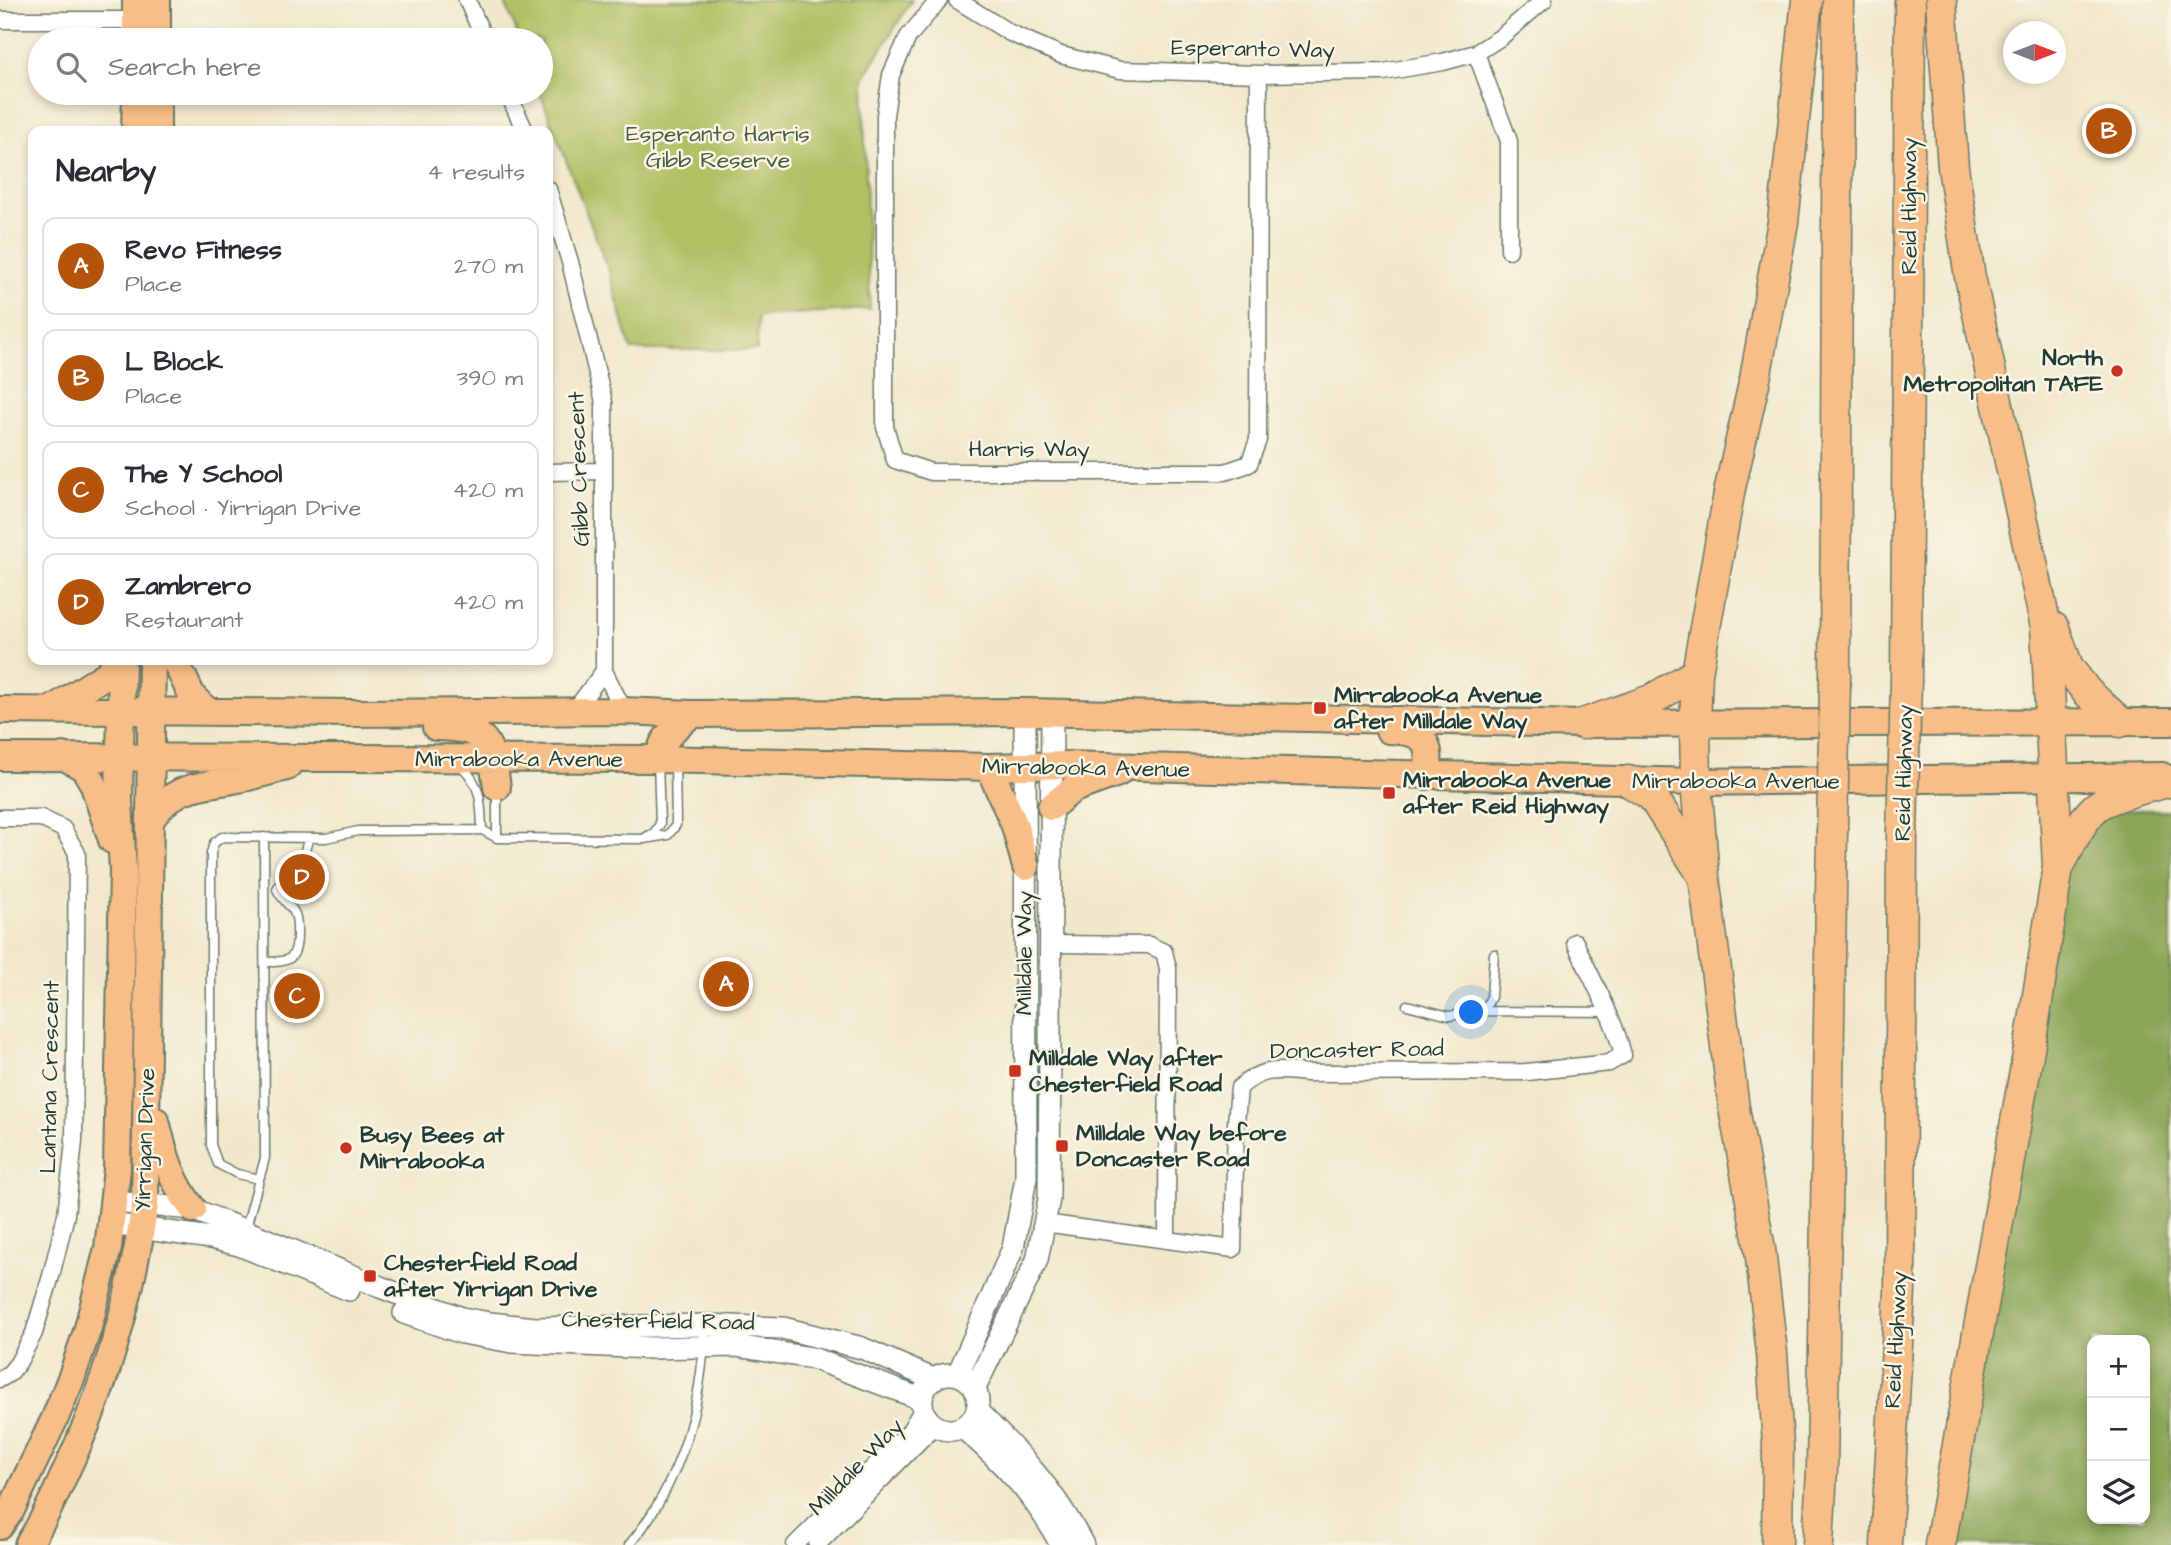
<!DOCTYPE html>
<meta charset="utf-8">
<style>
:root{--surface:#fff;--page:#f2f2f3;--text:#2b2b33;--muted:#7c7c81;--line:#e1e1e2;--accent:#b45309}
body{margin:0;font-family:"Architects Daughter",sans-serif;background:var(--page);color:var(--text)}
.controls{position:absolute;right:21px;bottom:21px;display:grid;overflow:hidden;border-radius:14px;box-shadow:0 4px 10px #0003}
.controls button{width:63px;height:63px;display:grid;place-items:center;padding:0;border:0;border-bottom:2px solid var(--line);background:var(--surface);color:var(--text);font:35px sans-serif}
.compass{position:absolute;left:2003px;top:21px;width:63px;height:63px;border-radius:50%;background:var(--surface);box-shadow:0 4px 10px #0003;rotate:90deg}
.you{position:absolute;left:1472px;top:1013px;width:24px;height:24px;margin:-18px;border:5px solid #fff;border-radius:50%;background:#1a73e8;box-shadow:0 0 0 10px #1a73e833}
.badge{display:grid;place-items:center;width:46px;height:46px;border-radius:50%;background:var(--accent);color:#fff;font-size:23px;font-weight:700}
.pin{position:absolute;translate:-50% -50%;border:4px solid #fff;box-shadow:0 2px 7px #0006}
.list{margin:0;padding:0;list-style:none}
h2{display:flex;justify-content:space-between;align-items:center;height:91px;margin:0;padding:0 28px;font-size:30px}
h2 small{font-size:23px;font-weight:400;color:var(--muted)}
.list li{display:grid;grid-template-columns:46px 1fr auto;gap:21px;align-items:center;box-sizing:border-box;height:98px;margin:0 14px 14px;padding:0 14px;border:2px solid var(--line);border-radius:14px}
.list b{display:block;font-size:26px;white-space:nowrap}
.list p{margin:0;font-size:23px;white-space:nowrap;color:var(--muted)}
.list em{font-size:23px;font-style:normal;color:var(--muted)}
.icon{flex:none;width:38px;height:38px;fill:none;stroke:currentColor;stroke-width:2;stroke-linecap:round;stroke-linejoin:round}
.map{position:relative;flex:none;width:2171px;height:1545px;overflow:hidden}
.search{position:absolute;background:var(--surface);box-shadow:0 4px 10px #0003;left:28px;top:28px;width:525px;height:77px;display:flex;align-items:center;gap:18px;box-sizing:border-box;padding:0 24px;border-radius:38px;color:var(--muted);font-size:26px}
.panel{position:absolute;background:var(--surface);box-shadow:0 4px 10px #0003;left:28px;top:126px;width:525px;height:539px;border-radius:14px}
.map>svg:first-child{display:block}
.green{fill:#b0c063;stroke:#687e4c;stroke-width:2}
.forest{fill:#8ca659;stroke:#567246;stroke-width:2;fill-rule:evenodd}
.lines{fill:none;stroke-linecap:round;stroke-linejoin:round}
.service-casing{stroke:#687969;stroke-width:11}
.minor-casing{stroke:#687969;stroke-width:19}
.tertiary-casing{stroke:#687969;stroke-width:24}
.primary-casing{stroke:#687969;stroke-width:30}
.motorway-casing{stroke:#687969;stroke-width:33}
.service{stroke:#fff;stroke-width:8}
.minor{stroke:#fff;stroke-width:16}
.tertiary{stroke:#fff;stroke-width:21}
.primary{stroke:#f7be87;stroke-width:26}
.motorway{stroke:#f7be87;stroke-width:30}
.motorway-bridge-casing{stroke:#687969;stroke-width:33;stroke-linecap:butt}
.motorway-bridge{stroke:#f7be87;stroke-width:30}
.poi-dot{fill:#c8321e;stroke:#fcf5e5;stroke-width:2.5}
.labels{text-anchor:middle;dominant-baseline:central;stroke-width:5;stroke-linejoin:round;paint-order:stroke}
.street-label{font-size:23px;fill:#1f3d34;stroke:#fcf5e5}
.park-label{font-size:23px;fill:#435e40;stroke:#fcf5e5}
.poi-label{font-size:23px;font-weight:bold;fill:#1f3d34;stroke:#fcf5e5;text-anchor:start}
</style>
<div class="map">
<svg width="2171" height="1545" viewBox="0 0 2171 1545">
<rect width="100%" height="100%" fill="#fcf5e5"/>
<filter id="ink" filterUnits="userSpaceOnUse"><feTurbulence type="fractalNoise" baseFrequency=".0143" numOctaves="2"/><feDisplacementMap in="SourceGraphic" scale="14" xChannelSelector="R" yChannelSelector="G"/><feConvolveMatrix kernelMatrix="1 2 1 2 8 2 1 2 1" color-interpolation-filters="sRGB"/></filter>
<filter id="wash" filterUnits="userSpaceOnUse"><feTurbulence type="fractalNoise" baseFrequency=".00686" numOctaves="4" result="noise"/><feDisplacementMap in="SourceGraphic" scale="28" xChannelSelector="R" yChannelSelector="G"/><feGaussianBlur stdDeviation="1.57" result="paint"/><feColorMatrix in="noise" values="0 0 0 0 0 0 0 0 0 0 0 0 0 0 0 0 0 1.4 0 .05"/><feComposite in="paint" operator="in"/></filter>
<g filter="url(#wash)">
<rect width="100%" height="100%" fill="#f1e8cc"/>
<path class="green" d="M504,0H912L863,79L870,309L758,316L757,350H631L609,271L540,93L541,40H520Z"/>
<path class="forest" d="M2075,809L2171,810V1545H1951ZM2092,1340H2145V1519H2092Z"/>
</g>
<g filter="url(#ink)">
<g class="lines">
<defs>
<path id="service" d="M461,766C482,785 481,804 482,830
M497,792V838
M646,837L654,833L660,824L658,762
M265,962C288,962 297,961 297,935C297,928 298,919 294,912C289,904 281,899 277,889C286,867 305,865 308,838
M1407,1005L1449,1016L1484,1011L1491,997L1494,954
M1484,1011L1608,1012
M259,1179L237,1174L218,1164L211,1145V853L214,843L222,837L326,838L358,831L482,830L497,838L644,839L668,835L676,825L675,763
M245,1231L265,1158L264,837
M629,1545C682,1482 702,1406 705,1325"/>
<path id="minor" d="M467,0L485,40
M939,0L908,37L891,75L885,115V427L895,460L931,472H1225L1249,464L1258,440L1259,74
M957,0L1010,33L1061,55L1120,70L1259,74L1383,72L1443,62L1476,53L1501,37L1544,0
M0,20H144
M1476,53L1509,141V250
M508,93L525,131
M548,189L570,262L604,402V671L624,711
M548,472L604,471
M574,711L604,671
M0,818H41L63,829L77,853L74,1141L66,1215L51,1276L34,1333L18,1363L10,1373L0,1379
M1050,944L1149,945L1164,952L1168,968L1167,1240
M1044,1223L1233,1249L1236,1123L1239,1088C1261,1067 1277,1070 1306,1073L1527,1072L1609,1063L1623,1055C1613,1015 1592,980 1575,942
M795,1545L909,1432L922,1410
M817,1545L934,1426"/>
<path id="tertiary" d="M114,1202L193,1209L380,1287L462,1318L490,1323L535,1328L705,1325L783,1328L862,1348L933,1379
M111,1224L211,1238L239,1245L349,1290
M404,1313L462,1333L512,1342L652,1348L736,1346L812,1358L921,1399
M922 1402a28 28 0 1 1 56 0a28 28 0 1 1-56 0Z
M958,1374L1013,1248L1026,1178L1025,712
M975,1388L1037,1260L1049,1199L1052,713
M977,1411C1021,1455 1054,1489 1083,1545
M963,1428C1003,1462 1037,1498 1061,1545"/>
<path id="primary" d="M136,40V0
M157,40V0
M157,93V131
M135,131L136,93
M175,660L192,696L208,712
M0,710L356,713L624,711L692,714L1025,712L1583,724L2171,722
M51,710L107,674L118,660
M436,727C488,728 490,739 497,787
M1389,730C1425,732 1432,741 1427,776
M63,756L84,768L93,783L112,840
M0,757L658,759L989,767L1066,765L1696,782L2162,776
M658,759C662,738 675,727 692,714
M989,767L1015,826L1026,867
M1051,807L1073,789L1118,773
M151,819C176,783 200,787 238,779C254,776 271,771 287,767
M156,1121C164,1154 172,1183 193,1209
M0,1526L11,1510L55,1418L72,1376L88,1328L108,1248L117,1169L123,871L119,800L122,660
M28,1545C43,1522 54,1498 65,1473C106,1388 131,1298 145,1205L152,660"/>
<path id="motorway" d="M2054,628L2068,667L2087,692L2120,722
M1906,680L1910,0
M1835,682L1838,0
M1583,724L1651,700L1697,673
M1628,781L1652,796L1702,874
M2059,866C2069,848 2078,825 2093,810C2107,795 2151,787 2171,781
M1777,1545L1778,1446L1772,1353L1760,1249L1734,1108L1704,877L1696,782L1695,725L1697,673L1730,488L1755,379L1783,222L1807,0
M1818,1545L1822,1469L1832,833
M1886,1545L1900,1291L1902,833
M1940,1545L2034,1021L2058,867L2046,627L1970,277L1953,167L1941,0"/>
</defs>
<use href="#service" class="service-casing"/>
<use href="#minor" class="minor-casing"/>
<use href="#tertiary" class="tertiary-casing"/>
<use href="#primary" class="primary-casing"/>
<use href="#motorway" class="motorway-casing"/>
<use href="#service" class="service"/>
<use href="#minor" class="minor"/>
<use href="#tertiary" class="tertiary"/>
<use href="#primary" class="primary"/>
<use href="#motorway" class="motorway"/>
<defs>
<path id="motorway-bridge" d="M1832,833L1835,682
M1902,833L1906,680"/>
</defs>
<use href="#motorway-bridge" class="motorway-bridge-casing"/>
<use href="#motorway-bridge" class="motorway-bridge"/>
</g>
</g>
<g class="poi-dot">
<circle cx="2117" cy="371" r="7"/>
<rect x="1313" y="701" width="14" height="14" rx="3.5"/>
<rect x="1382" y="786" width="14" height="14" rx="3.5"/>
<rect x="1008" y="1064" width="14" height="14" rx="3.5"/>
<rect x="1055" y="1139" width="14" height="14" rx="3.5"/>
<circle cx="346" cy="1148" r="7"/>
<rect x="363" y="1269" width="14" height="14" rx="3.5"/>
</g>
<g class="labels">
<g class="street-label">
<text transform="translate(1253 49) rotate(1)">Esperanto Way</text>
<text transform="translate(1909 206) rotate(-90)">Reid Highway</text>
<text x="1029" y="449">Harris Way</text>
<text transform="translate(579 469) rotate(-92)">Gibb Crescent</text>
<text x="519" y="759">Mirrabooka Avenue</text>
<text transform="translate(1086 768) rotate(1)">Mirrabooka Avenue</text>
<text transform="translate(1904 773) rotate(-89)">Reid Highway</text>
<text x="1736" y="781">Mirrabooka Avenue</text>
<text transform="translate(1024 953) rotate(-90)">Milldale Way</text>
<text transform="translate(1357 1050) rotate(-1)">Doncaster Road</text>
<text transform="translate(50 1077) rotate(-89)">Lantana Crescent</text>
<text transform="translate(145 1140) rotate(-88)">Yirrigan Drive</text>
<text transform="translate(658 1321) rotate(1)">Chesterfield Road</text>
<text transform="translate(1896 1340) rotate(-87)">Reid Highway</text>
<text transform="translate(856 1467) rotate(-46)">Milldale Way</text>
</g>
<g class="park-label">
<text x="718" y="134">Esperanto Harris<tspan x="718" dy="26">Gibb Reserve</tspan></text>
</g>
<g class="poi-label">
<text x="2103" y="358" text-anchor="end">North<tspan x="2103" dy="26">Metropolitan TAFE</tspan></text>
<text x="1334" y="695">Mirrabooka Avenue<tspan x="1334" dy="26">after Milldale Way</tspan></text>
<text x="1403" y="780">Mirrabooka Avenue<tspan x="1403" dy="26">after Reid Highway</tspan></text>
<text x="1029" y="1058">Milldale Way after<tspan x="1029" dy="26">Chesterfield Road</tspan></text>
<text x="1076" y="1133">Milldale Way before<tspan x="1076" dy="26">Doncaster Road</tspan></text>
<text x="360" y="1135">Busy Bees at<tspan x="360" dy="26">Mirrabooka</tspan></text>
<text x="384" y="1263">Chesterfield Road<tspan x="384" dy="26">after Yirrigan Drive</tspan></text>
</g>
</g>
</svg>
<div class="controls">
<button>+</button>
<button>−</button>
<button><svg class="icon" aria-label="layers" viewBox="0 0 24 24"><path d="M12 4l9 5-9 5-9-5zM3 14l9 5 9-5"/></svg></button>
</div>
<svg class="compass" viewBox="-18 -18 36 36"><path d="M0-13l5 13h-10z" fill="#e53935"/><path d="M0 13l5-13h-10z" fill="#7c7c81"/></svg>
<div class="you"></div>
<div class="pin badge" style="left:726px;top:984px">A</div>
<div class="pin badge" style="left:2109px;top:131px">B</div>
<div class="pin badge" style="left:297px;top:996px">C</div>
<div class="pin badge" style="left:302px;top:877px">D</div>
<div class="search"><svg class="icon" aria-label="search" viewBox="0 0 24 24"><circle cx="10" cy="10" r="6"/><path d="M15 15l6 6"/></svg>Search here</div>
<section class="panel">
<h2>Nearby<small>4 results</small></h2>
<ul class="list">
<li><span class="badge">A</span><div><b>Revo Fitness</b><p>Place</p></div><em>270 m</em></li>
<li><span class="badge">B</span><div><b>L Block</b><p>Place</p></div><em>390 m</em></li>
<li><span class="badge">C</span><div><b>The Y School</b><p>School · Yirrigan Drive</p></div><em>420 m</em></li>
<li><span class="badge">D</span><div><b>Zambrero</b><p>Restaurant</p></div><em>420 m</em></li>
</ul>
</section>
</div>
